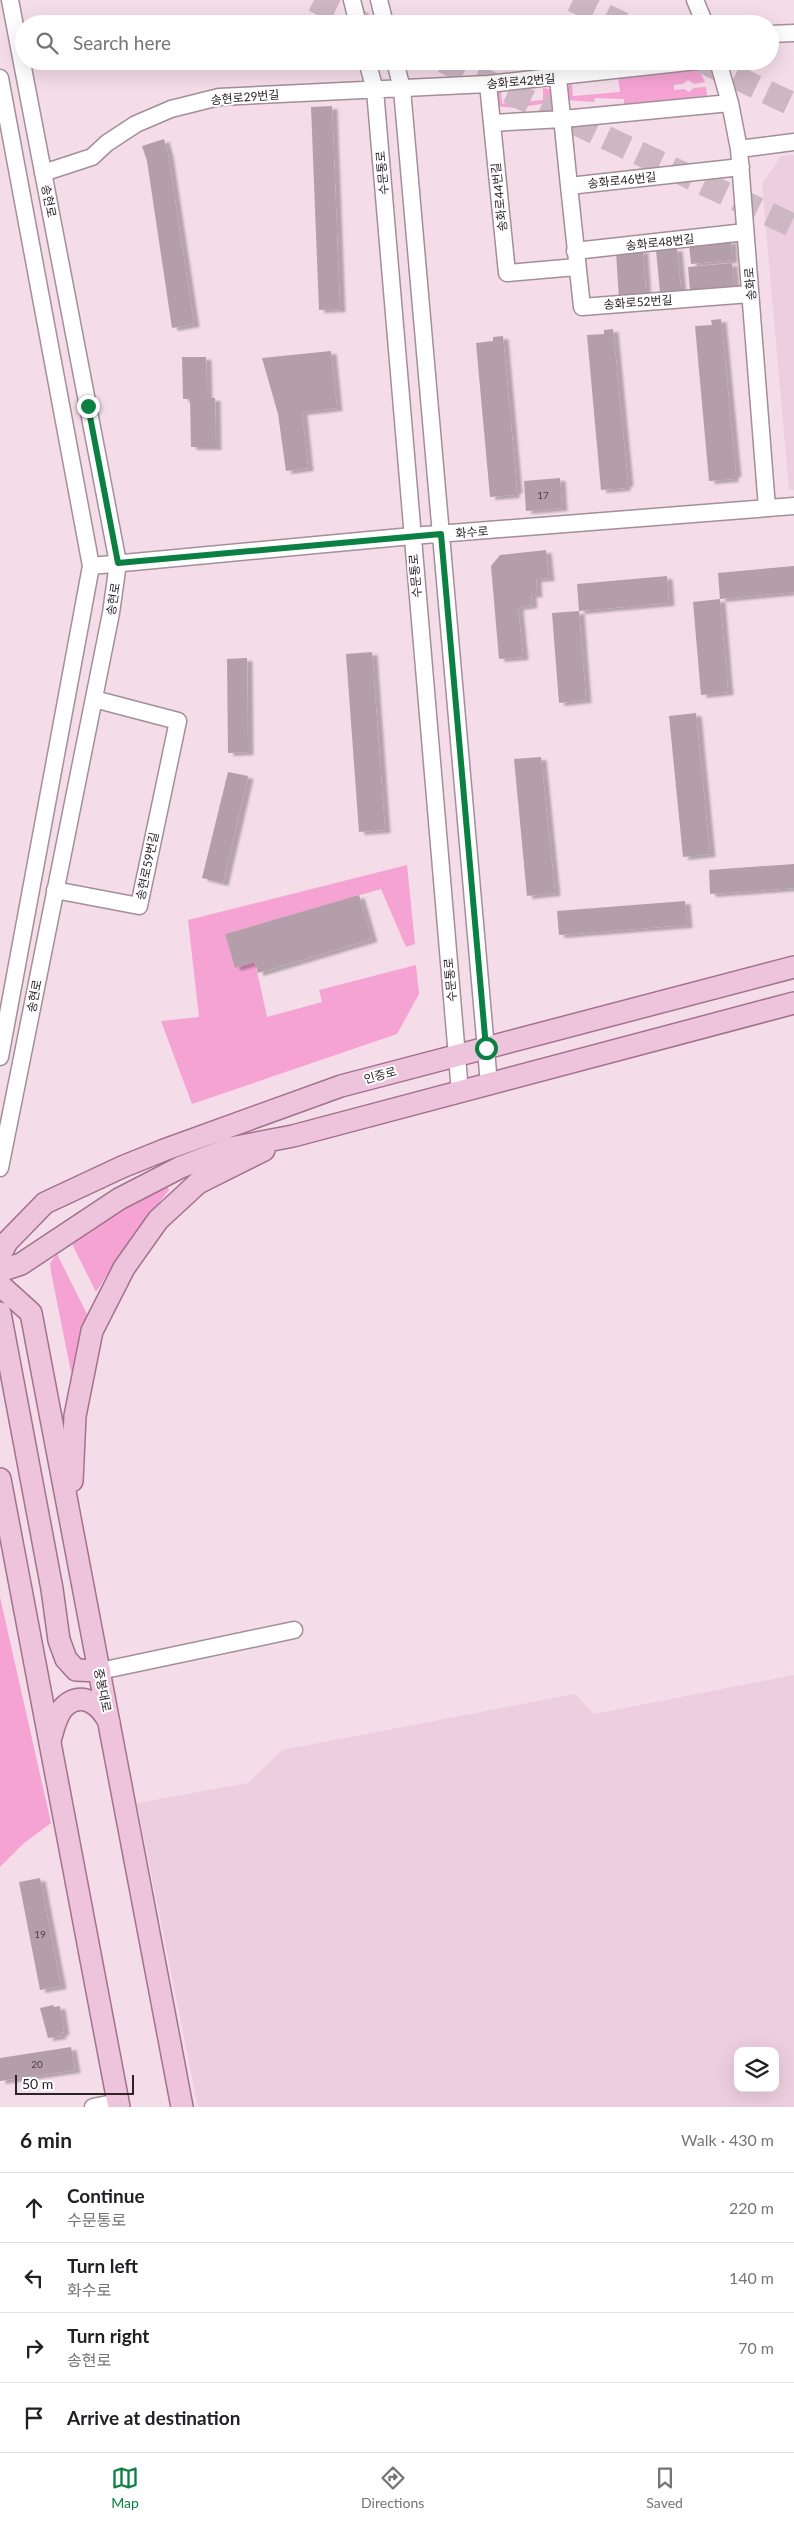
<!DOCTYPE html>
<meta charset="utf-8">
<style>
:root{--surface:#fff;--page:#f2f2f2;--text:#202124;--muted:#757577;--line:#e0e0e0;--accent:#0b8043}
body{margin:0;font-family:Lato,"Noto Sans KR",sans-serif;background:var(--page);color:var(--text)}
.controls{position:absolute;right:15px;bottom:15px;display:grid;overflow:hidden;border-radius:10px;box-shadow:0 5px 20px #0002}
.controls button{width:45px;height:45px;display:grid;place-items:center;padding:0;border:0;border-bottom:1px solid var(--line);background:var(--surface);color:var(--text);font:25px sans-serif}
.scale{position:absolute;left:15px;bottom:12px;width:119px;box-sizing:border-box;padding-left:5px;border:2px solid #2c2328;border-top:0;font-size:14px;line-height:18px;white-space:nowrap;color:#2c2328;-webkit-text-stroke:4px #fff;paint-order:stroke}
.stop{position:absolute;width:15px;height:15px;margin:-11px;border:4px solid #0b8043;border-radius:50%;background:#fff}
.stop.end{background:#0b8043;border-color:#fff;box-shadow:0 1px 5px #0008}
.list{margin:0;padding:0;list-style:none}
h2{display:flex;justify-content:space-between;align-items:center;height:65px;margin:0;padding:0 20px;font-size:21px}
h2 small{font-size:16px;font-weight:400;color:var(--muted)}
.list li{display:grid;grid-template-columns:32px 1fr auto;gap:15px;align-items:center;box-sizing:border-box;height:70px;padding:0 20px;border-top:1px solid var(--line)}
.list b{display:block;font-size:19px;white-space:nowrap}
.list p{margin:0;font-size:16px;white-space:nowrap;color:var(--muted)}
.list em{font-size:16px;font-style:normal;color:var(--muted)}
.icon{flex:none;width:28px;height:28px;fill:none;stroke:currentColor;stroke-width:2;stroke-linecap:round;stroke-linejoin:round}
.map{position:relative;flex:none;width:794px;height:2107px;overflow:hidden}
.search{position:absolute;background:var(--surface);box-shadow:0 5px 20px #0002;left:15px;right:15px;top:15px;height:55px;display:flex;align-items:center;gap:12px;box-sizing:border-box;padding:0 18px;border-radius:28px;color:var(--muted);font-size:19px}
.sheet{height:345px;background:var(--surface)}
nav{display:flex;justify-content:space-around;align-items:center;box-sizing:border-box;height:70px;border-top:1px solid var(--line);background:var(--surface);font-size:14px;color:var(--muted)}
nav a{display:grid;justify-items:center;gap:2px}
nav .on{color:var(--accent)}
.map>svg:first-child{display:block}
.built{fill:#edcedf;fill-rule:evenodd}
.green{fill:#f4a3d3}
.building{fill:#b49eaa;filter:url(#shadow)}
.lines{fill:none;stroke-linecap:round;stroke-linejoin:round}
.highway-tunnel{stroke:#ccb7c2;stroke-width:24;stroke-dasharray:24 12;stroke-linecap:butt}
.minor-casing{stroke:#a48e9a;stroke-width:19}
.major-casing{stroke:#a2728d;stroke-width:24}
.minor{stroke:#fff;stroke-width:16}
.major{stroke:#eec4dc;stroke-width:21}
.route{stroke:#0b8043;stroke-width:6}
.labels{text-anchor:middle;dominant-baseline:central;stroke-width:4;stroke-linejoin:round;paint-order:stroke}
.number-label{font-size:10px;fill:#4e4248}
.street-label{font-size:12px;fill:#2c2328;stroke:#fff}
</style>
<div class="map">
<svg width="794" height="2107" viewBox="0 0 794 2107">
<defs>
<filter id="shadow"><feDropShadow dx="5.5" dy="3" stdDeviation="1" flood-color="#0004"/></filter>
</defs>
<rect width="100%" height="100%" fill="#f4dce9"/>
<path class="built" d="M794,155V490H789L762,184L781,156Z
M794,1675V2107H198L137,1803L248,1783L282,1750L575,1694L594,1714ZM738,2051H775V2088H738Z"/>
<path class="green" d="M699,70L705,82L694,84L688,80L683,84L674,85V90L684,89L689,92L694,88L706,87L707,96L624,104V99L595,98L594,102L567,100V87L572,83L573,96L620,92L618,78Z
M543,88L552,90L554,102L515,108L493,106L496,93L501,91L502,104L543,100Z
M407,865L415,944L406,947L381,889L225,934L235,967L255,962L267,1017L322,1002L319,990L416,965L419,994L397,1034L192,1104L161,1021L199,1017L188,920Z
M166,1185L169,1190L130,1239L96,1292L71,1242L124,1206Z
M57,1254L87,1314L75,1370L71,1372L51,1272L50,1263Z
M0,1597L51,1823L24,1843L0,1867Z"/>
<path class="building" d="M332,106L340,309L319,310L311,107Z
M164,139L168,154L194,324L172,328L147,161L142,146Z
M731,240L732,260L691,264L689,244Z
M677,248L681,290L660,292L656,250Z
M643,250L646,297L619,299L616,252Z
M732,263L734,286L690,290L688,267Z
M721,319L736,474H733V479L709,481L695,326L712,325L711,320Z
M613,329L628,483L625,484V488L601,490L587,335L604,334V330Z
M503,336L517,490L514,491V495L490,497L476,343L493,341V337Z
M331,351L337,408L302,412L308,468L286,471L278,414L262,358Z
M182,357H206L207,398H215L216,447H191L190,399H183Z
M560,478L562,508L526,511L524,481Z
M546,550L549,578L536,579L537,594L531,595L532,605L518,607L523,657L499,659L491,566L500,555Z
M794,566V592L720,599L718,573Z
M667,576L669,603L579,611L577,584Z
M720,599L728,692L701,695L693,602Z
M579,611L586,700L559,703L552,613Z
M372,652L385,830L359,832L346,654Z
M247,658L248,752L228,753L227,659Z
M696,713L710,854L683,857L669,716Z
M541,757L555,893L527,896L514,759Z
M228,772L248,776L223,883L202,878Z
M794,864V888L710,894L709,870Z
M359,895L372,939L258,973L255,962L235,968L225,934Z
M685,901L687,925L559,935L557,911Z
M40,1878L61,1986L40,1990L19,1882Z
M53,2005L54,2007L60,2006L64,2032L60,2033L61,2036L48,2038L40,2008Z
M71,2047L75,2070L0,2081V2058Z"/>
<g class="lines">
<path class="highway-tunnel" d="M314,0L364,24
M573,0L623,24
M443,61L794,226
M702,61L794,105"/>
<defs>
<path id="minor" d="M352,0L358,24
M379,0L385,24
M695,0L705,24
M770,34L794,33
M367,61L375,90L460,1092
M395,61L402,89L489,1084
M718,61L730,103L739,149L767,508
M0,78L91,566L0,1057
M558,78L569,186
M488,84L507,273L576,267
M492,123L563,119L730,103
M739,149L794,142
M741,167L569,186L582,307L750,294
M43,173L92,157L107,143L136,124L171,109L219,97L488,84L697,61
M575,251L745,232
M91,566L412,536L794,506
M55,890L139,906L178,721L94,699
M0,1168L111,613L118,563L10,0
M100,1671L294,1630
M93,2107L118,2102"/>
<path id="major" d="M0,1255L7,1242L45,1203L122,1167L164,1150L341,1086L794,967
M0,1271L21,1264L119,1199L181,1167L231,1148L293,1136L794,1003
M0,1285L31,1313L182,2107
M0,1313L52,1589L59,1640L66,1659L76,1670L100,1671
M0,1479L119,2107
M72,1481L75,1416L92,1331L124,1268L158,1220L198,1183L264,1150
M50,1741C53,1730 56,1714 65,1706C83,1690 101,1706 109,1722"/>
</defs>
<use href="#minor" class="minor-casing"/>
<use href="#major" class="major-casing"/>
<use href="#minor" class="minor"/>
<use href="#major" class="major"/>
</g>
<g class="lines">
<path class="route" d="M88,406L118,563L441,534L486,1048"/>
</g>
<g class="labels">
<g class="number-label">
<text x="543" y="495">17</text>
<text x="40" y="1934">19</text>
<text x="37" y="2064">20</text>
</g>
<g class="street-label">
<text transform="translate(521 81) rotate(-5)">송화로42번길</text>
<text transform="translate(245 97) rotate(-5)">송현로29번길</text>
<text transform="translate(382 173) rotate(-95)">수문통로</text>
<text transform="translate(622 180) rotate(-6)">송화로46번길</text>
<text transform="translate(499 197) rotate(-96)">송화로44번길</text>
<text transform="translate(49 201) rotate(79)">송현로</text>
<text transform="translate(660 242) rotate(-6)">송화로48번길</text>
<text transform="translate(750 284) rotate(-95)">송화로</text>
<text transform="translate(638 302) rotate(-4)">송화로52번길</text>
<text transform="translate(472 532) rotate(-4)">화수로</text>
<text transform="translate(415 576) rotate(-95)">수문통로</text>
<text transform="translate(113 599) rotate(-81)">송현로</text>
<text transform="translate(147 866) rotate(-78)">송현로59번길</text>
<text transform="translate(450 980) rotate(-95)">수문통로</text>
<text transform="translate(34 996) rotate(-79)">송현로</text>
<text transform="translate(380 1075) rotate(-15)">인중로</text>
<text transform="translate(103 1690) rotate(79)">중봉대로</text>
</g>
</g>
</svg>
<div class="controls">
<button><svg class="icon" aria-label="layers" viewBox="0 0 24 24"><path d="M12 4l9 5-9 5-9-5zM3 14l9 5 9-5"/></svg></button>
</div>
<div class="scale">50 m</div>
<div class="stop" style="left:486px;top:1048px"></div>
<div class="stop end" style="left:88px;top:406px"></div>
<div class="search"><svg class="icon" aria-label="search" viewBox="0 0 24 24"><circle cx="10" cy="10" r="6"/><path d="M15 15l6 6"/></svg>Search here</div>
</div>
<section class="sheet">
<h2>6 min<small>Walk · 430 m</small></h2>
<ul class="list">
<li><svg class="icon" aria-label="ahead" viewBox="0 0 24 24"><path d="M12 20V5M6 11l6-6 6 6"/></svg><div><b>Continue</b><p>수문통로</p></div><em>220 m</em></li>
<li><svg class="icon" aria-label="left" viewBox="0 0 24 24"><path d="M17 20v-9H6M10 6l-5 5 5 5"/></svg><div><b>Turn left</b><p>화수로</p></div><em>140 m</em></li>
<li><svg class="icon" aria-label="right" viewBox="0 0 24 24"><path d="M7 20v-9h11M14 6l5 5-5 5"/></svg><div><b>Turn right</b><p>송현로</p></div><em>70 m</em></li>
<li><svg class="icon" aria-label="arrive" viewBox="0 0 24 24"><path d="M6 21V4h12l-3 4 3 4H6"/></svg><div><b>Arrive at destination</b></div></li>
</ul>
</section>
<nav>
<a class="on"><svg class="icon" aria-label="map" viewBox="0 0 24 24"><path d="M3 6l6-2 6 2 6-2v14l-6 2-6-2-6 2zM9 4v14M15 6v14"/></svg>Map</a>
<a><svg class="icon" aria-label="directions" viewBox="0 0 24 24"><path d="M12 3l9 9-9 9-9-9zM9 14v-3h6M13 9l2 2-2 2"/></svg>Directions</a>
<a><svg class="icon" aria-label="saved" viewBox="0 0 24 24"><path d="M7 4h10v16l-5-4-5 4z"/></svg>Saved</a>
</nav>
